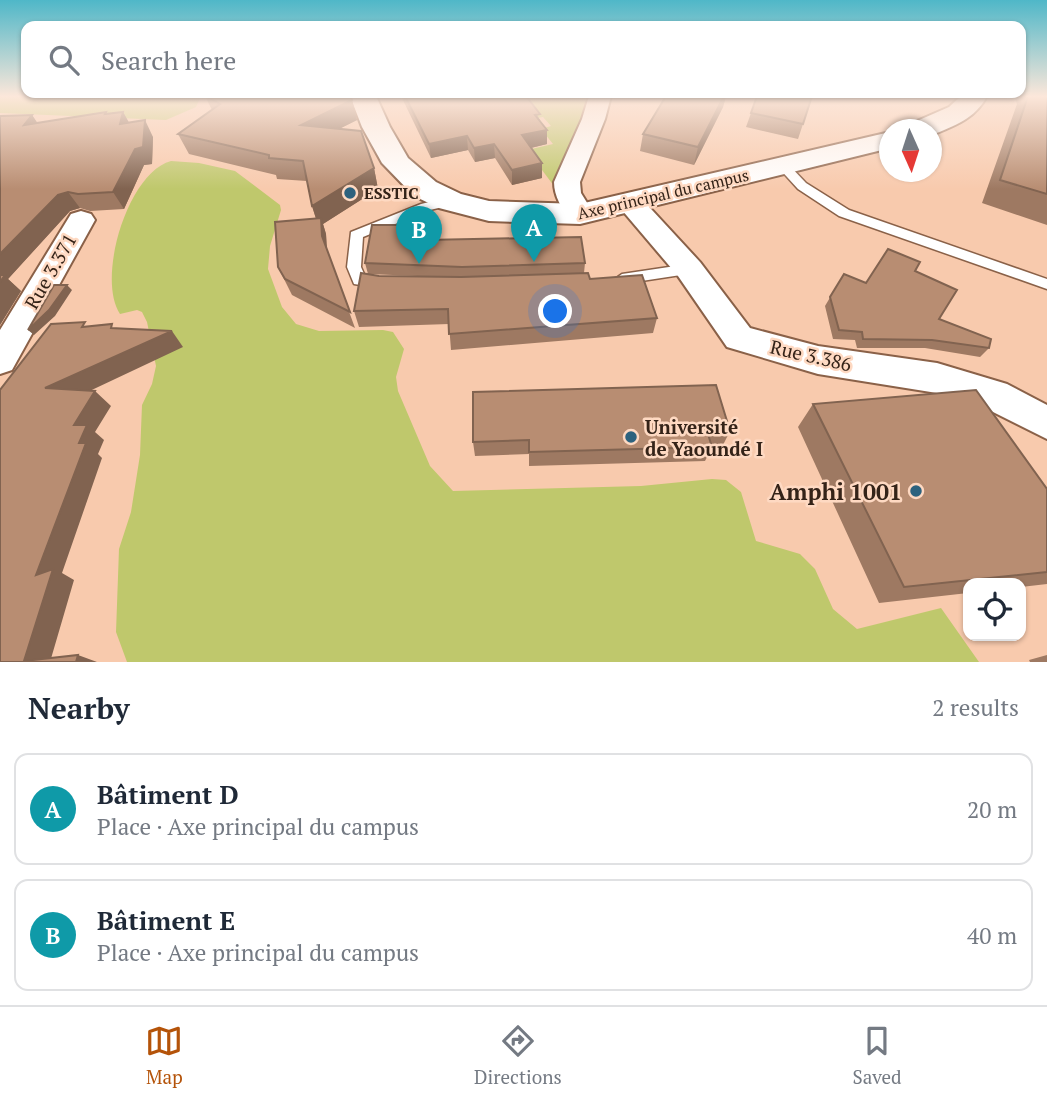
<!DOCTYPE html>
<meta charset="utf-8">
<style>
:root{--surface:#fff;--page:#f6f6f7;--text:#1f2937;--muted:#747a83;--line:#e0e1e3;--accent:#b45309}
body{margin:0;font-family:"PT Serif",serif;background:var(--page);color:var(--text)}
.controls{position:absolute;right:21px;bottom:21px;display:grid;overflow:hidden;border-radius:14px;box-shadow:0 2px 5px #0004}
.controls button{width:63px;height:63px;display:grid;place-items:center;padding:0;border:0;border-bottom:2px solid var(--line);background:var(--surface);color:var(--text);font:35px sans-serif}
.compass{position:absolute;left:879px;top:119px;width:63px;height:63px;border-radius:50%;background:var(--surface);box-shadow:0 2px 5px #0004;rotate:177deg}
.you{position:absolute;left:556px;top:312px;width:24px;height:24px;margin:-18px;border:5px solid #fff;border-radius:50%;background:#1a73e8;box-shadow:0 0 0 10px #1a73e833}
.badge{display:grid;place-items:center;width:46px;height:46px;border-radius:50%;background:var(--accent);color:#fff;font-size:23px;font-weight:700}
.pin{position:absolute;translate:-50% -58px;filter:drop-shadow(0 2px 4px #0008)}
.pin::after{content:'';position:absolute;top:37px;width:24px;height:21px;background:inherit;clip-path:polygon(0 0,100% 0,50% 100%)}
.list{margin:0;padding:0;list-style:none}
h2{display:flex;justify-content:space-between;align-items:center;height:91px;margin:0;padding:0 28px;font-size:30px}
h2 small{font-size:23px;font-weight:400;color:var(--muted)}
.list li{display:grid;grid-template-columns:46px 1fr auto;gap:21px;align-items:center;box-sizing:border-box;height:112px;margin:0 14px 14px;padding:0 14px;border:2px solid var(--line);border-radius:14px}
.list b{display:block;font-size:26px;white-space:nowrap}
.list p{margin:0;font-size:23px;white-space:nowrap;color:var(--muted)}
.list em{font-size:23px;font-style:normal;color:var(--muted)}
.icon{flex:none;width:38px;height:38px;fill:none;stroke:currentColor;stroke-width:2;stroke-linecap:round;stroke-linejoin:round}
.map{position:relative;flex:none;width:1047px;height:662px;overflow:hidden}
.search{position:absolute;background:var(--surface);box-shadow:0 2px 5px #0004;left:21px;right:21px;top:21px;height:77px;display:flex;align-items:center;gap:18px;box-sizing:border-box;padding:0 24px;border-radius:14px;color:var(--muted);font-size:26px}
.sheet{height:343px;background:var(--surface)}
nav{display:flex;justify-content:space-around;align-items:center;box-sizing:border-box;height:98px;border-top:2px solid var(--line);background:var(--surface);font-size:19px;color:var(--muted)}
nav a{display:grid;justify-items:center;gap:4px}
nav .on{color:var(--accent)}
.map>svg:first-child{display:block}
.green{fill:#bfc86c}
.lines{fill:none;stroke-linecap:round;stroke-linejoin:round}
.service-casing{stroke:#8a6148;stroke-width:3}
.minor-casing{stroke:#8a6148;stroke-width:4}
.tertiary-casing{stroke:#8a6148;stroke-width:4}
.service{fill:#fff;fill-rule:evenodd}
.minor{fill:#fff;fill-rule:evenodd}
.tertiary{fill:#fff;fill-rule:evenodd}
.wall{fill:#9e7962}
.shaded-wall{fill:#816350}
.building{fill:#b88d72;stroke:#816350;stroke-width:2}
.poi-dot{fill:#2d627e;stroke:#fed9c2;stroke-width:2.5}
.labels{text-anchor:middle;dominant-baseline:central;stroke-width:5;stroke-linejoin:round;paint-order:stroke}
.far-poi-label{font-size:16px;font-weight:bold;fill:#342318;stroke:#fed9c2;text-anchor:start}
.far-street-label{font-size:16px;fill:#342318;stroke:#fed9c2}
.street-label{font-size:19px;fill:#342318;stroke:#fed9c2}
.poi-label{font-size:19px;font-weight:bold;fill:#342318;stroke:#fed9c2;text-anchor:start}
.near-poi-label{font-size:23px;font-weight:bold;fill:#342318;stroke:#fed9c2;text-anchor:end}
</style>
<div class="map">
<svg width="1047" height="662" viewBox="0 0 1047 662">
<rect width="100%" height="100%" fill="#f8caad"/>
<path class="green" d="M0,96H201L196,107L166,120L0,113Z
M495,96H600L566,178L554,186L527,150L553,144L541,129L551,126L543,117L513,122Z
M171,161L199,163L235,171L280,205L281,210L270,246L268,269L282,307L296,324L319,331L383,330L393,332L404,349L396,377L398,391L430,466L453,491L641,486L712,479L726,480L741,492L756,541L800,554L815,569L833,609L857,629L941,608L979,662H127L116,632L119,549L131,512L140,455L142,405L152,384L156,366L147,322L142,312L137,310L120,314C96,278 128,172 171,161Z"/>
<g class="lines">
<defs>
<path id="service" d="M783,162L787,163L806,183L849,210L1047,279V289L839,216L798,189L777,166Z
M450,197L456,201L455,204L430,210L363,237L361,267L365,276L384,279L386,283L379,288L354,284L347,267L351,232L421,204Z
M689,264L696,269L694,273L622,284L615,279L622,274Z"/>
<path id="minor" d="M589,96H611L605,119L580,182L581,193L594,214L590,220L580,223L570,220C562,208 554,197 554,182L582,119Z
M630,195L640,197L700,262L750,328L818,346L937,363L1007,384L1047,405V439L983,407L937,393L818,374L727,347L678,276L616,203L620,197Z
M81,211L91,214L95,220L12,370L0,374V330L71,214Z"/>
<path id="tertiary" d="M350,96H376L390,127L408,158L436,182L461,194L489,201L580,204L890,132V148L580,224L489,221L439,208L414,196L382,163L362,127Z
M961,96H987C975,119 954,126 932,135V130H907L910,124L949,107Z"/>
</defs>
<use href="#service" class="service-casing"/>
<use href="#minor" class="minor-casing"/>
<use href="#tertiary" class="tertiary-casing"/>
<use href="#service" class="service"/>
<use href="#minor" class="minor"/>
<use href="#tertiary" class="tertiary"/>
</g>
<path class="wall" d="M205,96H349L352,100L357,120L339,129L374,168L378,189L323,224L326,234L327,251L355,328L292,295L278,267L316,219L312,206L307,181L277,179L276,175L189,154L178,134L212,110Z
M401,96H526L540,120L547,144L531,148L542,178L512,185L495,158L475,162L468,150L431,158Z
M666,96H726L723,107L694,165L640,151L643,134Z
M1014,96H1047V225L982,203L1017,104Z
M106,112L107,114L123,112L129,123L153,137L152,164L144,165L124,209L90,211L80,208L70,211L8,279L21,291L0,325V116L32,115L37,123Z
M751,113L803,124L798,139L746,127Z
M427,225V239L585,263L584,273L590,279L657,318L653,333L451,350L449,324L359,327L354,311L379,276L442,277L368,274L365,263Z
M915,271L939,319L989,348L980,357L925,348H857L855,340L833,339L825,306L844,274L866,283Z
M473,392L730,431L723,445H711L712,447L705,461L529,466V454L475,456L473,442Z
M813,404L1047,489V584L1021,587V583H968V593L879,603L798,427Z
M1047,655V662H1030L1029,660Z"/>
<path class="shaded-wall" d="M724,96H726L723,107L694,165L698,147Z
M352,100L357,120L307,145L301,125Z
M123,112L132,128L120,124Z
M32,115L43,131L24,125Z
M145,120L153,137L152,164L144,165L124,209L113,192Z
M547,130V144L522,150V135Z
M467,136L468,150L431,158L429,144Z
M494,144L495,158L475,162L474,148Z
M542,163V178L512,185V170Z
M374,168L378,189L323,224L326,234L327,252L312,206Z
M68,192L80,208L70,211L8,279L21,291L0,325V254L58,195Z
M425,214L427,225V250L425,240Z
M67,285L72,290L55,316L34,335L28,330Z
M172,331L183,347L62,404L45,388Z
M95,391L111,406L95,432L104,440L98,454L102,458L62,573L74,580L50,662L24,661L36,575L79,443L74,425Z
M78,655L97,662H76Z"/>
<path class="building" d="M206,96H349L352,100L301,125L361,131L374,168L312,206L303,161L269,158V155L178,134L220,104Z
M405,96H526L540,114L535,115L547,130L522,135L542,163L512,170L494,144L474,148L467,136L429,144Z
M666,96H724L698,147L643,134Z
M757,96H812L803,124L751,113Z
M1028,96H1047V194L1000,180Z
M106,112L105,114L123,112L120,124L145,120L143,147L135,149L113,192L78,194L68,192L58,195L0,254V116L32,115L24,125Z
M425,214V240L581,237L585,263L462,267L365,263L372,225H403L402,216Z
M321,218L322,236L350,312L285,279L278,267L275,222Z
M888,249L920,262L915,271L957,290L939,319L991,339L989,348L932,340L863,339L862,332L839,330L830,297L844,274L866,283Z
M361,273L379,276L461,277L588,273L590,279L642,275L657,318L449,334L448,309L354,311Z
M0,275H5L0,282Z
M54,285H67L49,310L28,330Z
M85,322L82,327L112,324L111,328L172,331L45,388L95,391L74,425H87L79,443H86L36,575L53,569L24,661L78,655L76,662H0V390L51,324Z
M716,385L730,431H707L712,447L529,452V440L473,442V392Z
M976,390L1047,489V572L904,587L813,404Z"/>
<linearGradient id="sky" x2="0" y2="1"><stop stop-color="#4fb7c8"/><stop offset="0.51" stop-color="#fce7da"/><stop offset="1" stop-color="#fce7da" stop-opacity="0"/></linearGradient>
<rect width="1047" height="189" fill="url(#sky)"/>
<g class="poi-dot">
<circle cx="350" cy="193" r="7"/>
<circle cx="631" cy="437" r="7"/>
<circle cx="916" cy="491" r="7"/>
</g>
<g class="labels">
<g class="far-poi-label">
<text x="364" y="193">ESSTIC</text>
</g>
<g class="far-street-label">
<text transform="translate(663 194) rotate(-13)">Axe principal du campus</text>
</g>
<g class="street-label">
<text transform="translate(50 271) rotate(-60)">Rue 3.371</text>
<text transform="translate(811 355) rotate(13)">Rue 3.386</text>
</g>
<g class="poi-label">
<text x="645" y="426">Université<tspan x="645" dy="22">de Yaoundé I</tspan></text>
</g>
<g class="near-poi-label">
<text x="902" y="491">Amphi 1001</text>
</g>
</g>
</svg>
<div class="controls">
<button><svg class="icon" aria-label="locate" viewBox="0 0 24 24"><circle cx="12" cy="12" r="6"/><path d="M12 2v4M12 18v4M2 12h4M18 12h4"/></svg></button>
</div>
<svg class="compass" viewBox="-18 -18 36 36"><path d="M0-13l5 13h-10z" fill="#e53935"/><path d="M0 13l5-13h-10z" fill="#747a83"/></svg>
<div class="you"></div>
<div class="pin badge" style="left:534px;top:262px;background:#0f9aa8">A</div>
<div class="pin badge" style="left:419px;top:264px;background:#0f9aa8">B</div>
<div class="search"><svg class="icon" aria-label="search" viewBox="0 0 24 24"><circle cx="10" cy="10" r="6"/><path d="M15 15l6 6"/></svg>Search here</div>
</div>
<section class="sheet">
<h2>Nearby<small>2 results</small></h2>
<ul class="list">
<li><span class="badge" style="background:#0f9aa8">A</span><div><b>Bâtiment D</b><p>Place · Axe principal du campus</p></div><em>20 m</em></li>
<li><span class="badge" style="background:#0f9aa8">B</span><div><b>Bâtiment E</b><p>Place · Axe principal du campus</p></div><em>40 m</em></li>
</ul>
</section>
<nav>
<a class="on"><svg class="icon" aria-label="map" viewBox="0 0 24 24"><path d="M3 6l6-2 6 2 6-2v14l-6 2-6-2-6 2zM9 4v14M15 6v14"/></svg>Map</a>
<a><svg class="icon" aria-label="directions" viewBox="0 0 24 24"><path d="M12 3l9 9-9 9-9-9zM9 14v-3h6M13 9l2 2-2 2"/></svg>Directions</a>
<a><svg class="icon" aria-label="saved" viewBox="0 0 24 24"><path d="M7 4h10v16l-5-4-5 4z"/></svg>Saved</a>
</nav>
